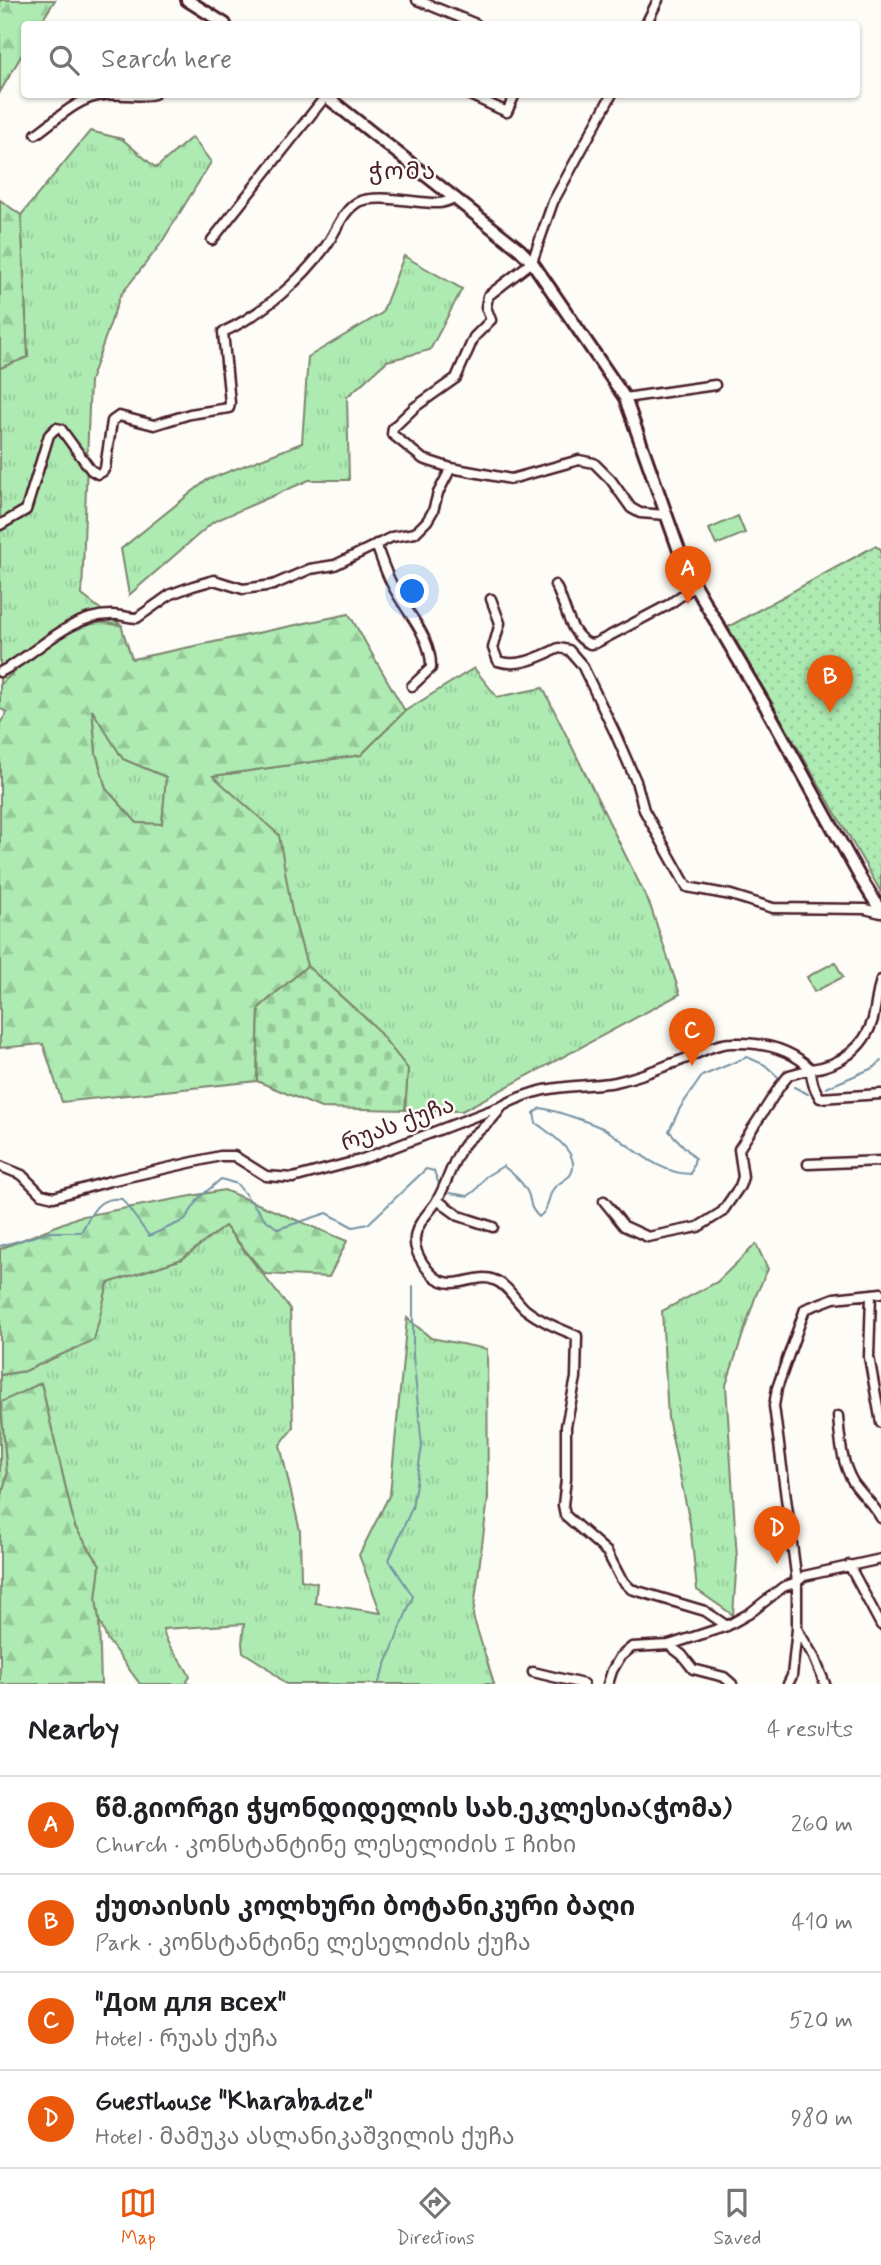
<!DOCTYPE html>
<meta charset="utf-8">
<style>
:root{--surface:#fff;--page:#f6f6f6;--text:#202124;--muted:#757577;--line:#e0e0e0;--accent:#ea580c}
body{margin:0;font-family:Mynerve,"Noto Sans Georgian",sans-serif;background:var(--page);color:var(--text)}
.you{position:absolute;left:413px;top:592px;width:24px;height:24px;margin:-18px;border:5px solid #fff;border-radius:50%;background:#1a73e8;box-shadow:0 0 0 10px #1a73e833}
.badge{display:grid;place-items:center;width:46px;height:46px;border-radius:50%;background:var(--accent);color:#fff;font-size:23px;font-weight:700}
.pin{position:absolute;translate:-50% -58px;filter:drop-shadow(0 2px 4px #0008)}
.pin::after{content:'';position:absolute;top:37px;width:24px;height:21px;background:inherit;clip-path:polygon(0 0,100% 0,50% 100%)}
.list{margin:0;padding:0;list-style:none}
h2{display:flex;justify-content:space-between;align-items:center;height:91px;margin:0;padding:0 28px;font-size:30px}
h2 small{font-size:23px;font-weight:400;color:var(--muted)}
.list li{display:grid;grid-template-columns:46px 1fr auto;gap:21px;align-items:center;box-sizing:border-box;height:98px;padding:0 28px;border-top:2px solid var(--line)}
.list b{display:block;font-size:26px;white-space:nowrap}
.list p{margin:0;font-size:23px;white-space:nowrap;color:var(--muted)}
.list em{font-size:23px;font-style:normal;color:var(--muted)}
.icon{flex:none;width:38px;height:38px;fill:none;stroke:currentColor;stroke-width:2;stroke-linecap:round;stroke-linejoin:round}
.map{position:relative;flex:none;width:881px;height:1684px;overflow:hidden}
.search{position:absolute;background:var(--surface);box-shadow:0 2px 5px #0004;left:21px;right:21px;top:21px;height:77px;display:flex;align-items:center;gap:18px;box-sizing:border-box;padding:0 24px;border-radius:7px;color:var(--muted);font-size:26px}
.sheet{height:483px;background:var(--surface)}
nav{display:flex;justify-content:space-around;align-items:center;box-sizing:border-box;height:98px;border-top:2px solid var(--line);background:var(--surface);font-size:19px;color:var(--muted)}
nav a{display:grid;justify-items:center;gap:4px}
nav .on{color:var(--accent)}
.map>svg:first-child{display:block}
.grass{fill:url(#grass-tufts);stroke:#7c856e;stroke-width:2}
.forest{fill:url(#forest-firs);stroke:#7c856e;stroke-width:2;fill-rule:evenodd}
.cemetery{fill:url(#cemetery-stones);stroke:#7c856e;stroke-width:2}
.park{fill:#adebb2;stroke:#7c856e;stroke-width:2}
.garden{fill:url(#garden-dots);stroke:#7c856e;stroke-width:2}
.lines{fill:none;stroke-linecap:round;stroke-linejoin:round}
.stream{stroke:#7592a2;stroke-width:2}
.minor-casing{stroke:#4a1f2b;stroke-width:13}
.secondary-casing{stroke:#4a1f2b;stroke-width:16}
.minor{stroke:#fdfcf7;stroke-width:8}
.secondary{stroke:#fdfcf7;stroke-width:10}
.labels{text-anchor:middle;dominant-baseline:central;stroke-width:5;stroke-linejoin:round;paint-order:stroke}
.street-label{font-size:23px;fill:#4a1f2b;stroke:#fdfcf7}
.neighbourhood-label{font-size:24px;letter-spacing:2px;fill:#4a1f2b;stroke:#fdfcf7}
</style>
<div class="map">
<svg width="881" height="1684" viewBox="0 0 881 1684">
<defs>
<pattern id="grass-tufts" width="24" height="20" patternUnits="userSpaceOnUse" patternTransform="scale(1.75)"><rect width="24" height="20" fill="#adebb2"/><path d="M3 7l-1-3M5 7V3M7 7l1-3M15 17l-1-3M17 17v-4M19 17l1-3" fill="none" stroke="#96c999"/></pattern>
<pattern id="forest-firs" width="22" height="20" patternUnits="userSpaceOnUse" patternTransform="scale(1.75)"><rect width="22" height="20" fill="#adebb2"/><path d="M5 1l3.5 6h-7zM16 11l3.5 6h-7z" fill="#96c999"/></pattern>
<pattern id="cemetery-stones" width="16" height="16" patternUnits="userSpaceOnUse" patternTransform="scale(1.75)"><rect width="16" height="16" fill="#adebb2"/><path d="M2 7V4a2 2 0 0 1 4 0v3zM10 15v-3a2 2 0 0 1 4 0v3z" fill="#96c999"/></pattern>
<pattern id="garden-dots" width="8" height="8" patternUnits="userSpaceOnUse" patternTransform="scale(1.75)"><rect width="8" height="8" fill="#adebb2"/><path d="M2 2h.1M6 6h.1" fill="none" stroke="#96c999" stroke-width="1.8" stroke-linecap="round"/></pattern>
</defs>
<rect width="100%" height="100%" fill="#fdfcf7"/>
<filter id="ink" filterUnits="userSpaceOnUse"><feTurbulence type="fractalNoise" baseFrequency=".0143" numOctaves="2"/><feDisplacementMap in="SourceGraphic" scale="14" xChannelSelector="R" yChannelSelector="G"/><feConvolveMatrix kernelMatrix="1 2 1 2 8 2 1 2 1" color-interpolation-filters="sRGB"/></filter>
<g filter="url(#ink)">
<path class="grass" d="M90,131L122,139L156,168L192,137L211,162L160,245L120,296L90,381L82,595L121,625L99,623L0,685V368L28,356L21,215Z
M404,256L462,289L430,350L387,361L347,397L349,480H309L213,522L129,595L121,549L207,480L302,443L308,357L382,313Z
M474,668L497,697L543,688L650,905L680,994L462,1111L405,1110L408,1069L373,1025L307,966L292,912L213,776L361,755L405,711Z
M92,708L123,759L166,777L162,824L137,823L106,789L96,753Z
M225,1226L290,1309L293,1428L280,1445L300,1531L301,1580L317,1583L315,1603L381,1613L359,1555L390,1494L407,1318L431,1338L487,1349L488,1498L473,1616L494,1684H286L265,1666L243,1652L242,1643L244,1624L163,1629C167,1650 182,1657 190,1677L187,1681L188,1684H140L107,1639L99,1620L96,1599L100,1565L75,1527L41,1383L1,1403L7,1475L0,1504V1375L25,1371L93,1340L108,1283L182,1259Z
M756,1244L768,1269L756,1295L726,1385L737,1559L733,1615L697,1590L690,1523L668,1418L662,1311L717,1282Z"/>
<path class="forest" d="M0,0H55L40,24H24V51L0,92Z
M0,200L21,215L28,357L0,368Z
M349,614L405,711L361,755L213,776L279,835L292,912L307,966L259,1008L257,1081L62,1102L43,1044L0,1048V723L7,713L0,708V685C23,662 66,627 99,623C106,622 114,625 121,625L132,659ZM92,710L123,759L166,777L162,824L137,823L106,789L96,753Z
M224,1190L347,1241L329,1277L265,1274L225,1226L182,1259L108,1283L94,1340L25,1371L0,1375V1249L78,1217Z
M41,1383L75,1527L100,1565L96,1599L99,1620L101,1684H0V1504L7,1475L1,1402Z"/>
<path class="cemetery" d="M307,966L373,1025L408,1069L405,1110L321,1108L257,1081L259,1008Z"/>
<path class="park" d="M738,516L745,533L716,545L709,529Z
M835,962L843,977L814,992L807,977Z"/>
<path class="garden" d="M875,546L881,549V892L728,627Z"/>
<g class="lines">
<path class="stream" d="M794,1087L808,1094
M826,1088L875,1067L881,1061
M450,1193L468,1196L476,1190L485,1177L503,1166C512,1173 521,1180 527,1191C533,1203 527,1205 539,1217C550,1209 547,1197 554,1188C559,1182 567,1180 571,1174C582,1153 549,1133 536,1123L534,1113L540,1108C554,1110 600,1125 611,1133C636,1150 660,1174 691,1174L695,1158L669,1131L680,1108L702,1076L747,1057L765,1065L778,1077
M0,1246L50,1232H81C93,1212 96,1197 122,1199L149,1236L185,1220L199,1198L221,1179L237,1184L265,1219L278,1229L327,1213L353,1227L368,1224L426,1169L434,1171L438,1182
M379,1682L413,1596L389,1560L412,1508L422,1446L413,1356V1286"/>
<defs>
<path id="minor" d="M417,0L476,24
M646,24L658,0
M470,95L507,112L515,94
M36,134C56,120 78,97 104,95C121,93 138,98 154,94
M212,240L325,97
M625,398L715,385
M451,468L423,459L392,434L393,428L415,407L456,378L474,337L491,320L486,307L488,296L532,262L553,202L612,94
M0,525L26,510L49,435L56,428L61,429L91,470L98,474L102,472L105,468L112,421L119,416L154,425L190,414L229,408L230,403L223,332C262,314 301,281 326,246C336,232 342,211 358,202C377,193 419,204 439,203C444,203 450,200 455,198
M376,544C381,559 387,576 395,590C408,614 432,638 431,668L412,686
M555,585C566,603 568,636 590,644L596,643L668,605L695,586
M491,599L500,623L493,648L498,661C519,668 539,657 559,648L569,650L582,665L615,733L636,781L644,810L687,887L731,895L773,908L865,909L881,913
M0,672C37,654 66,616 110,615C119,614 128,618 137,618L171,594L193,586L214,580L243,589L273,585L310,569L335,565L392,537L415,533L427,521L433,511L438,493L451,468L511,479L579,460L594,463L611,480L631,508L640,513L666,515
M881,980C877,993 876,1006 873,1019C865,1048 839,1066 811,1069C811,1081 814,1088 820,1098L881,1094
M502,1106C491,1124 482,1127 468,1140C453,1156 448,1183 436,1202C429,1213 416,1224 415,1238C413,1253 429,1276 442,1281C460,1288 478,1273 494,1280C507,1284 515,1300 525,1309C540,1321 560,1329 577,1336L576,1378L566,1426V1479L563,1505L565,1515L607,1552L621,1579L631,1589L705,1611L727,1626
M808,1164L881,1161
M0,1166L22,1175L41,1194L54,1197L110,1181L220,1156H234L266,1176L293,1178L360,1160L502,1106C543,1084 567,1088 610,1083C635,1079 659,1068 682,1060C697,1054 716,1043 732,1043C761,1042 790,1048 811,1069L789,1075L780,1086L739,1149L743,1177L740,1186L722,1212L698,1227L648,1237L624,1226L604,1201
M437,1200L459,1216L493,1227
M871,1295L869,1357L881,1423
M838,1416C840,1439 841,1462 853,1482C862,1495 874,1505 881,1518
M849,1565L881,1625
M669,1645L682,1655L693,1669L724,1677L732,1684
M533,1672L583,1684
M608,1684L612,1671L620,1657L632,1647L669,1645L727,1626L750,1613L783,1587L797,1582L804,1576L881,1559
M788,1684L792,1676L797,1629
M825,1684L814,1657L797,1629V1582L774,1406L777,1388L805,1309L834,1298L881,1293"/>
<path id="secondary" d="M187,0L225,24
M323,94L519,249L532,262L625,398L682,559L695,586L766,707L861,879L881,911"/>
</defs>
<use href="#minor" class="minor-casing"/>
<use href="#secondary" class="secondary-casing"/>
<use href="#minor" class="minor"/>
<use href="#secondary" class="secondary"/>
</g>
</g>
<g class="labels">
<g class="street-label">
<text transform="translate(398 1125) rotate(-20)">რუას ქუჩა</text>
</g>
<g class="neighbourhood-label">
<text x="403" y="172">ჭომა</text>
</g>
</g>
</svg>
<div class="you"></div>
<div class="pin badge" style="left:688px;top:604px">A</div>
<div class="pin badge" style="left:830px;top:713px">B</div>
<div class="pin badge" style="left:692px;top:1066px">C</div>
<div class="pin badge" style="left:777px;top:1564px">D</div>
<div class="search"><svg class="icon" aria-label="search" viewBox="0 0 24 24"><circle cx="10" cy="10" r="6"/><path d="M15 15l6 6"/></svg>Search here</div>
</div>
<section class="sheet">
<h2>Nearby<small>4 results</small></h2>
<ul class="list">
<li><span class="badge">A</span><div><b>წმ.გიორგი ჭყონდიდელის სახ.ეკლესია(ჭომა)</b><p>Church · კონსტანტინე ლესელიძის I ჩიხი</p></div><em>260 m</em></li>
<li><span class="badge">B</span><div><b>ქუთაისის კოლხური ბოტანიკური ბაღი</b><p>Park · კონსტანტინე ლესელიძის ქუჩა</p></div><em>410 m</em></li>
<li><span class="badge">C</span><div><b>&quot;Дом для всех&quot;</b><p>Hotel · რუას ქუჩა</p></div><em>520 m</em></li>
<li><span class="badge">D</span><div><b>Guesthouse &quot;Kharabadze&quot;</b><p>Hotel · მამუკა ასლანიკაშვილის ქუჩა</p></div><em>980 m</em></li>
</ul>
</section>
<nav>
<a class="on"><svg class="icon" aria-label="map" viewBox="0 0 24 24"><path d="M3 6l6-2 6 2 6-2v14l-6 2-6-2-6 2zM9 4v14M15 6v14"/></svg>Map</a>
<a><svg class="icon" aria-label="directions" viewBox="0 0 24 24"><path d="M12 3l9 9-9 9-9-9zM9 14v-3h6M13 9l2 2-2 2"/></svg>Directions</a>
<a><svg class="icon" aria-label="saved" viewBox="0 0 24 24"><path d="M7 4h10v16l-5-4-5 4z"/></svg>Saved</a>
</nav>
